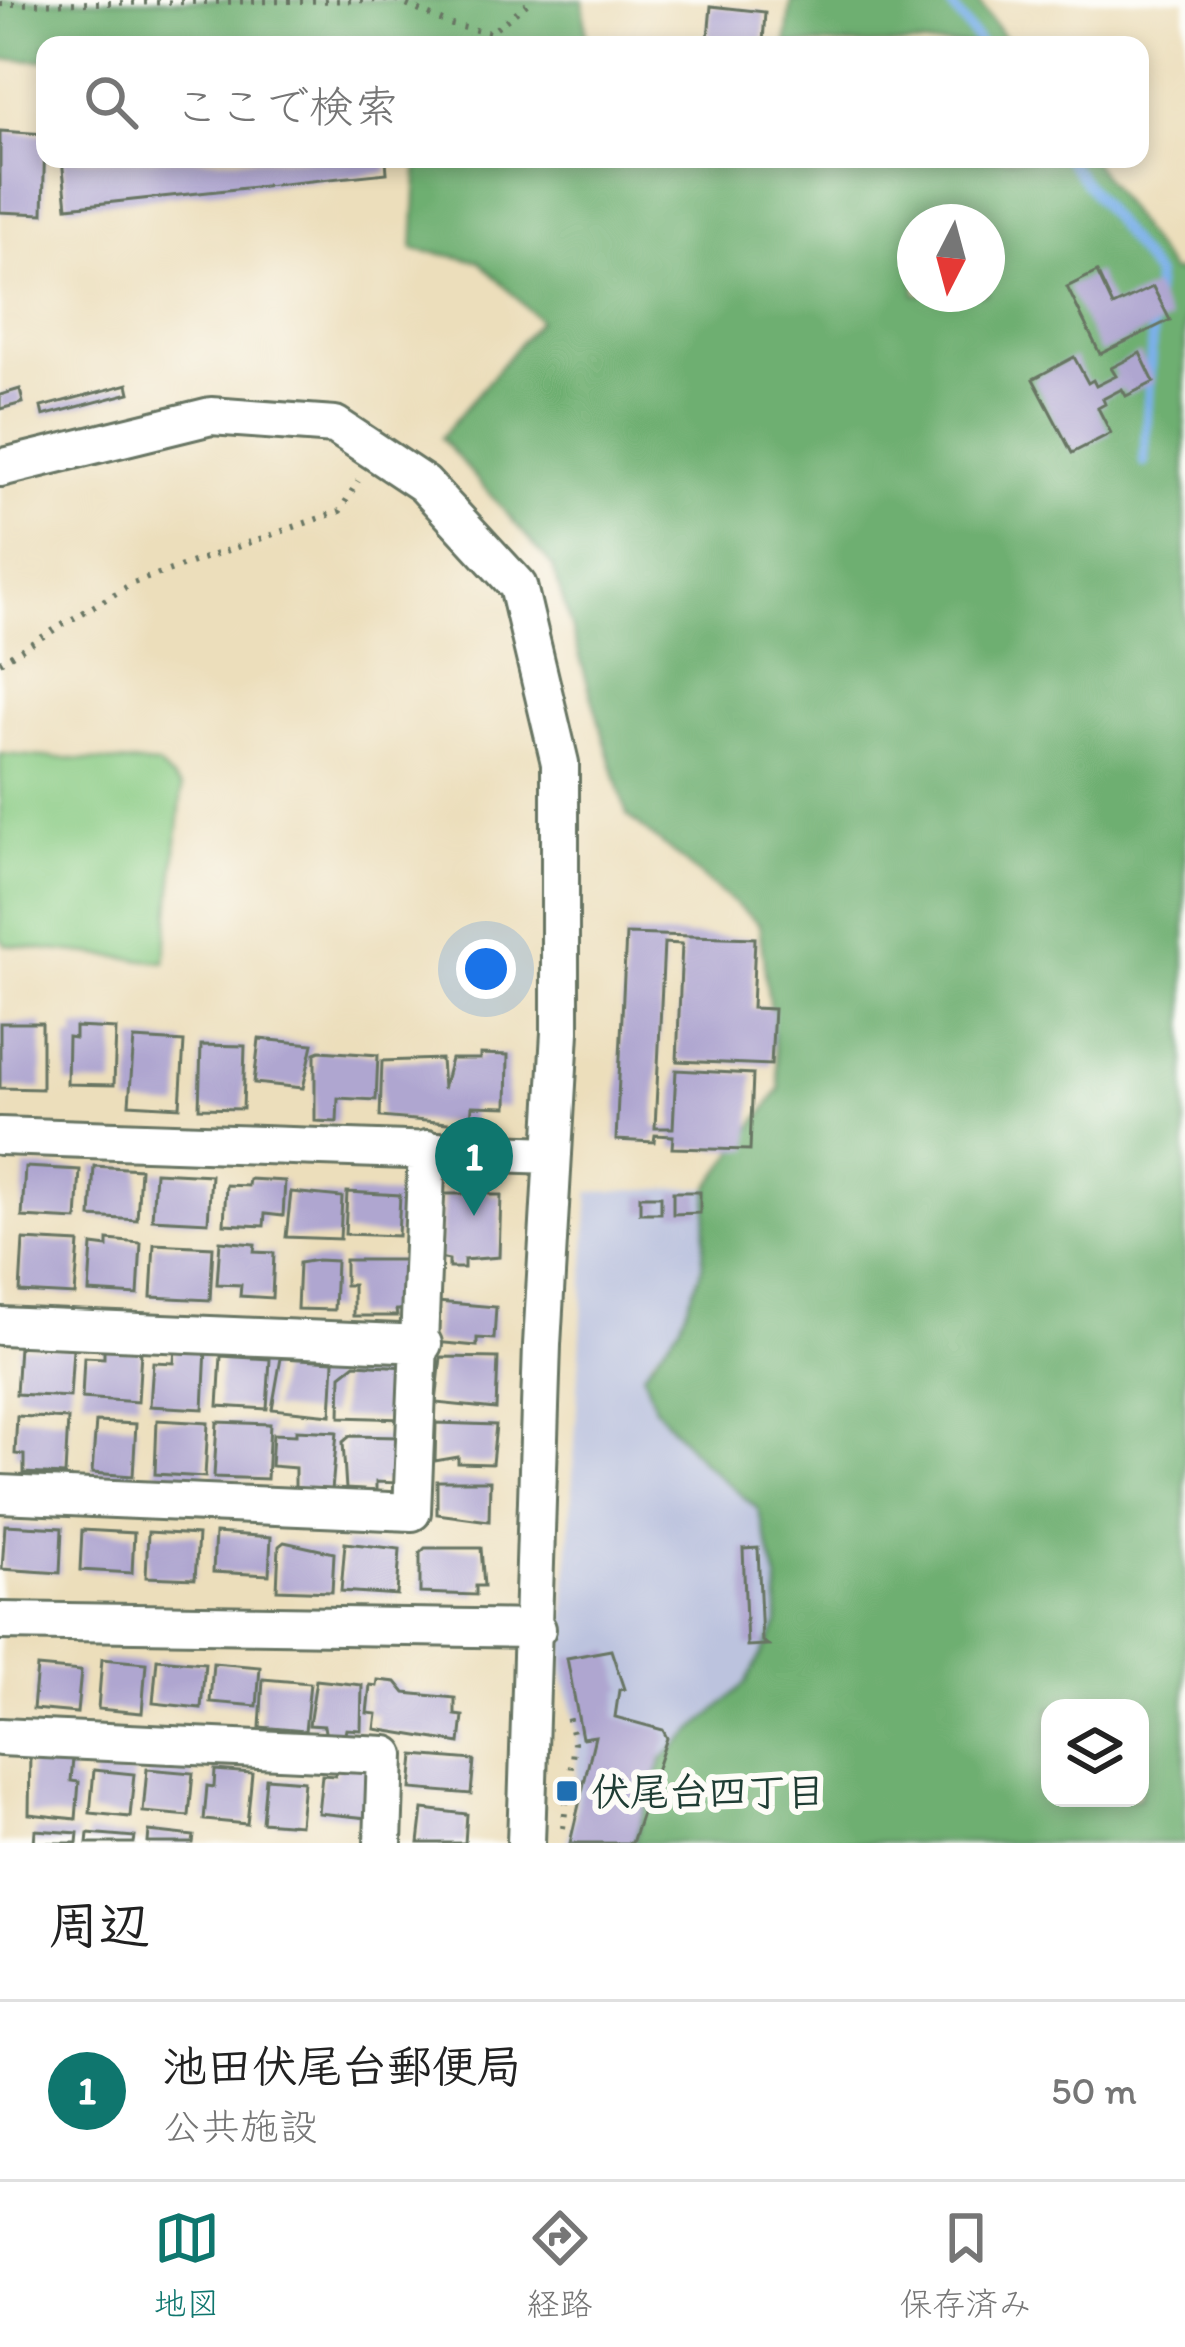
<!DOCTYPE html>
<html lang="ja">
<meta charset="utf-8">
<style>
:root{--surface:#fff;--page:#f2f2f2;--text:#222;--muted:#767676;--line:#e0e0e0;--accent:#0f766e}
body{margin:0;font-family:Itim,"Klee One",sans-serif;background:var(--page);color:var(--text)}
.controls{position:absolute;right:36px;bottom:36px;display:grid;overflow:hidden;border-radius:24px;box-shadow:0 6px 18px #0003}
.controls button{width:108px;height:108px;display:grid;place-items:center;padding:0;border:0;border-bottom:3px solid var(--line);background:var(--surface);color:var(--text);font:60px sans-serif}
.compass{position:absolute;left:897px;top:204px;width:108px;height:108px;border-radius:50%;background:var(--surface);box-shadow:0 6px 18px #0003;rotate:186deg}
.you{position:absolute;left:486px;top:969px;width:42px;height:42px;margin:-30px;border:9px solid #fff;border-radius:50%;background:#1a73e8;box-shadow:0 0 0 18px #1a73e833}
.badge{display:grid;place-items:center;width:78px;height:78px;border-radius:50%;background:var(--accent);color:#fff;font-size:39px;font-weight:700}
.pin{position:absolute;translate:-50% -99px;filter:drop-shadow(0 3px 6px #0008)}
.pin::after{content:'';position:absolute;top:63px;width:42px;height:36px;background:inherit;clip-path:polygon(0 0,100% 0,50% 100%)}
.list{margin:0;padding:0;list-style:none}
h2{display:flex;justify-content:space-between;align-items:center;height:156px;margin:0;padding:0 48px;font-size:51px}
h2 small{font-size:39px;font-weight:400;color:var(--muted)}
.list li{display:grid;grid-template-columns:78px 1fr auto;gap:36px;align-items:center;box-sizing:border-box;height:180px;padding:0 48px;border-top:3px solid var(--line)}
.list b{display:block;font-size:45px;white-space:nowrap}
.list p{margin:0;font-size:39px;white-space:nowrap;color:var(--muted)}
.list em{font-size:39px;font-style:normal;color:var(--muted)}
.icon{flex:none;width:66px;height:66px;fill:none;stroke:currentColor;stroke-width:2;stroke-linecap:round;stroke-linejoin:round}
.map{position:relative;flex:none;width:1185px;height:1843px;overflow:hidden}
.search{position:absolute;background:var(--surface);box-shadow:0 6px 18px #0003;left:36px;right:36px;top:36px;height:132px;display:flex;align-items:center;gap:30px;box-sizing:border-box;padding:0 42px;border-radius:24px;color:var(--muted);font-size:45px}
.sheet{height:336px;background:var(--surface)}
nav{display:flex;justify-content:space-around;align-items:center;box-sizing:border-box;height:168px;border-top:3px solid var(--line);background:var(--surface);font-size:33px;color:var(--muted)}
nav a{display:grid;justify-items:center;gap:6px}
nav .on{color:var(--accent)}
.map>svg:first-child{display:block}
.industrial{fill:#bcc3de}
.green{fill:#89cb83;stroke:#54845c;stroke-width:3}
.forest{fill:#6eaf71;stroke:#467652;stroke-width:3;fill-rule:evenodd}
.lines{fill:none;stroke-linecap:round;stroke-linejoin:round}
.stream{stroke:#7cb0e9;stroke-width:10}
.building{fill:#afa6d0}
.minor-casing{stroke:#677563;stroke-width:42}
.path{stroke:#677563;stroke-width:6;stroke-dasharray:3 9;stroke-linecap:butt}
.minor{stroke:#fff;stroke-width:36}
.poi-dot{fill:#1f6fb2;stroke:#fdfcf7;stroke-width:4.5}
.labels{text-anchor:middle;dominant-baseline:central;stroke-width:12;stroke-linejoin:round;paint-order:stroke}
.poi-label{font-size:39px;font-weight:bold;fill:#1f3d34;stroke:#fdfcf7;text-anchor:start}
</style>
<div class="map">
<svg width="1185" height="1843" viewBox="0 0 1185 1843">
<rect width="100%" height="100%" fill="#fdfcf7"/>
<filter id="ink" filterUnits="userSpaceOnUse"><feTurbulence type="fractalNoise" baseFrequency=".00833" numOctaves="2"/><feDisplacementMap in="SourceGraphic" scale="24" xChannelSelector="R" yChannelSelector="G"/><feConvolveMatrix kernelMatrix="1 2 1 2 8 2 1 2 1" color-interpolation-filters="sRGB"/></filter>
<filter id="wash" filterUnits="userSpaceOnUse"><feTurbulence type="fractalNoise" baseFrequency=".004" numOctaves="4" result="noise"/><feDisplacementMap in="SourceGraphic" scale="48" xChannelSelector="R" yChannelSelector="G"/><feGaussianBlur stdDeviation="2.7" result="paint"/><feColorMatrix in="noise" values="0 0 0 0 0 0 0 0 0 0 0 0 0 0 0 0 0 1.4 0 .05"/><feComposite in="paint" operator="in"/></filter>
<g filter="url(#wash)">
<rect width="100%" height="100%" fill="#ecdebb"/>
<path class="industrial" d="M709,1187L702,1268L680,1325L650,1360L701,1461L758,1509L778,1582V1625L746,1683L662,1759L634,1843H566L575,1814L578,1733L562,1669L589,1192Z"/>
<path class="green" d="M0,754L157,765L182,788L165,962L6,945L0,938Z"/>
<path class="forest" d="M0,0H583L587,45H45V60L0,59Z
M791,0H977L1010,45H786Z
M418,159H1091L1171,272L1185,271V1843H634L662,1759L746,1683L778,1624V1582L758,1509L701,1461L655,1407L643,1373L680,1325L702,1268L709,1187L780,1089L759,924L627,815L553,567L441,438L539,320L479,261L413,249ZM915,222H987V294H915ZM1050,1708H1140V1798H1050Z"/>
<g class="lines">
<path class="stream" d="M947,0L981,45
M1067,159L1156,276L1144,463"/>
</g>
<g id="blocks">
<path class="building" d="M711,6L765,12L763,43L708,38Z
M0,131L45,134L43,214L0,212Z
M62,159H386L387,173L67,207Z
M1097,272L1113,306L1153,287L1170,320L1100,354L1067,287Z
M1140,353L1154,382L1126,396L1122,389L1103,399L1105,404L1098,408L1111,433L1072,453L1033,379L1074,357L1088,383L1093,380L1096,386L1116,376L1111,368Z
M128,384L130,393L43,416L41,407Z
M20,389L23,403L0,409V395Z
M626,934L755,938L752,1008L774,1009L771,1065L677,1061L682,944L664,943L655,1128H673L676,1070L753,1074L750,1150L672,1148L673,1136L655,1135L654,1142L616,1140Z
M0,1023H42V1089L0,1088Z
M75,1027L116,1029L114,1085L67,1084L68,1037L75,1038Z
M134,1039L184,1042L180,1107L129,1104Z
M259,1039L313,1044L303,1088L254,1083Z
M201,1045L245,1046L243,1109L199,1108Z
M320,1051L378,1055L376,1100L338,1098L337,1122L315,1121V1053Z
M480,1054L508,1055L507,1107L472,1106L471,1125L380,1117L382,1061L441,1059L443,1089L451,1059H480Z
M94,1166L140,1169L137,1220L91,1217Z
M25,1167L80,1170L77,1220L22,1217Z
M155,1172L211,1175L208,1222L152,1219Z
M249,1179L285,1181L283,1216L265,1214L264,1226L224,1224L226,1185L248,1186Z
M477,1181L491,1195H501L499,1257L464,1260V1268H449V1260L439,1258L444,1194H462Z
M291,1192L342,1197L340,1239L286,1237Z
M347,1192L400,1195L398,1236L345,1234Z
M673,1192H700V1213L673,1214Z
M640,1196H661V1213H640Z
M23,1240L79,1243L75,1295L20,1292Z
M108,1240L141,1243L138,1295L89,1292L92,1245L108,1247Z
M220,1241L255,1244L254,1252L274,1253L272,1298L240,1296L241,1285L217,1284Z
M154,1244L213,1247L210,1300L151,1297Z
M317,1260L336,1261L334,1310L297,1309L299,1263Z
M345,1260H408L407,1310H396L397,1316H353V1285H345Z
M437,1302L496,1307L494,1339L477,1338V1346L434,1342Z
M19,1346L73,1348L70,1397L16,1394Z
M175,1347L206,1348L203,1409L150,1406L153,1362L174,1363Z
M104,1349L141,1351L138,1402L82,1398L84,1357L104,1358Z
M221,1356L270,1359L267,1409L218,1406Z
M441,1357L498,1358L496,1409L436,1403Z
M281,1358L334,1361L331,1415L272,1409Z
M355,1364L406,1367L403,1419L340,1417L341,1375Z
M17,1416L68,1419L65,1475L24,1473V1455L15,1454Z
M157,1420L208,1423L205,1477L155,1474Z
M96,1422L136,1424L133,1476L92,1473Z
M217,1422L270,1424L267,1479L214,1477Z
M436,1423L496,1425L492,1464L458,1463V1457L435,1461Z
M296,1430L337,1432L332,1491L295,1489V1468L271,1466L273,1434L296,1435Z
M350,1436L399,1437L398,1483L376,1482V1491L346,1489L343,1442Z
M437,1481H490L489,1521L437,1514Z
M5,1525L62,1528L60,1573L2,1569Z
M82,1530L134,1533L132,1573L80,1570Z
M148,1532L198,1535L195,1579L146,1577Z
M215,1533L271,1537L269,1575L213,1572Z
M284,1542L334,1553L332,1592L277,1590L279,1546Z
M345,1543L400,1549L397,1595L341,1591Z
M425,1548H481L484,1586H476V1595L420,1593V1553Z
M758,1548L762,1641L768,1645L747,1646L743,1549Z
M611,1650L624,1689L619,1690L615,1717L663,1730L667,1738L632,1843H570L595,1736L582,1738L567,1658Z
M102,1659L146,1663L142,1713L98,1709Z
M157,1659L205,1663L201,1708L153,1703Z
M213,1663L260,1667L257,1706L210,1702Z
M37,1667L81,1671L77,1713L33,1709Z
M263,1679L310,1683L305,1731L260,1727Z
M316,1680L362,1685L361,1730L346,1729L344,1738L326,1737L324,1726L309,1725Z
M378,1680L396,1682L405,1693L455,1698V1715L463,1716L460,1743L375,1729L377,1714L367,1713L370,1685L377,1686Z
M30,1754L73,1758L71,1781L79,1782L76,1819L29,1814Z
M414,1755L474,1760L471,1794L411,1789Z
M337,1763L372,1766L368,1818L318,1813L322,1775L335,1776Z
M147,1769L193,1773L189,1816L143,1812Z
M94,1770L134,1774L130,1817L90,1813Z
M215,1770L252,1773L247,1824L204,1820L207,1786L214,1787Z
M266,1778L304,1781L300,1825L262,1822Z
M423,1809L467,1814L465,1843H419Z
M35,1830L78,1833L77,1843H34Z
M149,1831L194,1836L193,1843H148Z
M88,1833L135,1837L134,1843H87Z"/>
</g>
</g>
<g filter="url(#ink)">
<use href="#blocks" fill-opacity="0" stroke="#677563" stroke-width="3"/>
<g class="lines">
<defs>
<path id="minor" d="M0,468L211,416L335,425L424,484L518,586L560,763V1032L542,1345L526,1843
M0,1136L553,1155
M0,1326L423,1344
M0,1494L412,1512L427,1149
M0,1621L537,1629
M0,1737L386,1755L383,1843"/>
</defs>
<use href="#minor" class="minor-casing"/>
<path class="path" d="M0,4L395,0L452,25L490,33L532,0
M0,662L133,583L340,511L358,481
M563,1828L574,1743L567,1711"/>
<use href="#minor" class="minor"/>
</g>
</g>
<rect class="poi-dot" x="555" y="1779" width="24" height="24" rx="6"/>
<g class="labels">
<g class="poi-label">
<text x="591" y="1791">伏尾台四丁目</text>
</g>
</g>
</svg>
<div class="controls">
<button><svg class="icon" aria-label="layers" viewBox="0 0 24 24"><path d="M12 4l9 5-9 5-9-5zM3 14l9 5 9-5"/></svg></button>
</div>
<svg class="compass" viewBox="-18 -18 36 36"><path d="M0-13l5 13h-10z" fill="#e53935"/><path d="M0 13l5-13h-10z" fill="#767676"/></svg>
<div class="you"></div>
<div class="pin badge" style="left:474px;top:1216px">1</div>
<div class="search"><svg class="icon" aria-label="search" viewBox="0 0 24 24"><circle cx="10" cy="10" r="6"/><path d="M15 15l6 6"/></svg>ここで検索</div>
</div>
<section class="sheet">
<h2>周辺<small></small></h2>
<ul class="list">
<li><span class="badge">1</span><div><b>池田伏尾台郵便局</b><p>公共施設</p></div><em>50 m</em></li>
</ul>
</section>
<nav>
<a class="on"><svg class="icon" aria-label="map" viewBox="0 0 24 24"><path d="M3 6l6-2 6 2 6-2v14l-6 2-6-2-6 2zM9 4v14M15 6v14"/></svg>地図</a>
<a><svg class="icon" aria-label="directions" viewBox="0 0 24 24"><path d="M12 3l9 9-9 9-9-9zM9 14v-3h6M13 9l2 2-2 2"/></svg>経路</a>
<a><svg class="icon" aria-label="saved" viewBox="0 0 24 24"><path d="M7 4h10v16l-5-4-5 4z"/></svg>保存済み</a>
</nav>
